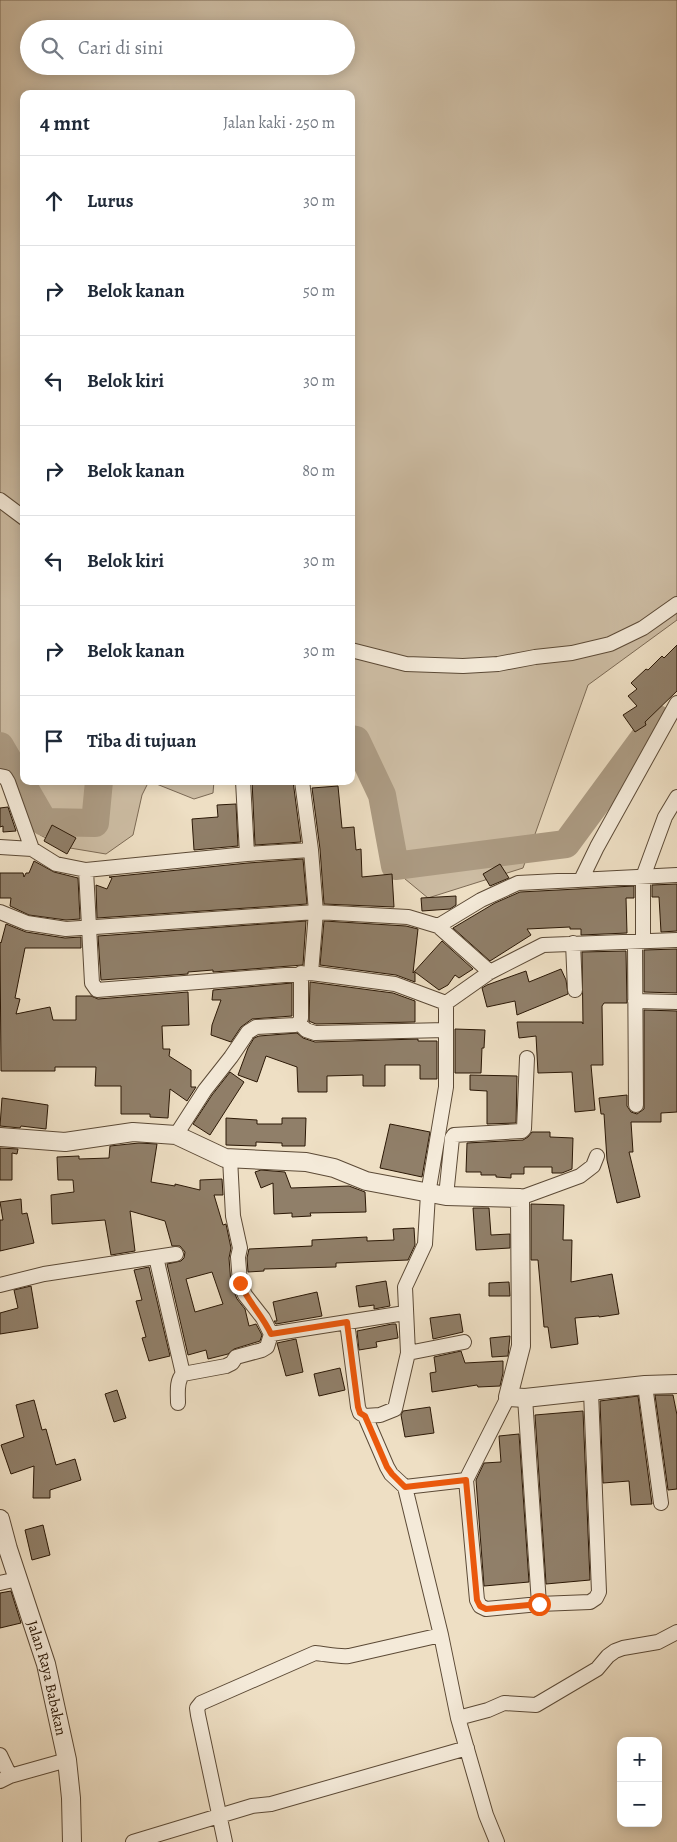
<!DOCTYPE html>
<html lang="id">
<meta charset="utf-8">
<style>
:root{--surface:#fff;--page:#f6f6f7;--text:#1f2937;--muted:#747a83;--line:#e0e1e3}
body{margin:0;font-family:Alegreya,serif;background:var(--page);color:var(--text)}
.controls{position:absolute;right:15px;bottom:15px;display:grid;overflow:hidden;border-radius:10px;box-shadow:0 2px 12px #0003}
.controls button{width:45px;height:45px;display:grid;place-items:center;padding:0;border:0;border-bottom:1px solid var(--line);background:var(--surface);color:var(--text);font:25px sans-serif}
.stop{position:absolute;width:15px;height:15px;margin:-11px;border:4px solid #ea580c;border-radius:50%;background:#fff}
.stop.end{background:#ea580c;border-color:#fff;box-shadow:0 1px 5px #0008}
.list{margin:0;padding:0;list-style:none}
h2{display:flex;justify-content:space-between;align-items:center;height:65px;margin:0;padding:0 20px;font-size:21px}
h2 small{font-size:16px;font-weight:400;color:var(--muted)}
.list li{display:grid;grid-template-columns:32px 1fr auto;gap:15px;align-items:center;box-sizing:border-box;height:90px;padding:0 20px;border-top:1px solid var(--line)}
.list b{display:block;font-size:19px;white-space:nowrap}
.list em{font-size:16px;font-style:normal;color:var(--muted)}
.icon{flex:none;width:28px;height:28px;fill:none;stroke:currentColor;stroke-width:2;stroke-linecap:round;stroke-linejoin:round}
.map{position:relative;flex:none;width:677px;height:1842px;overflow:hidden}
.search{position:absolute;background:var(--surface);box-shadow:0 2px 12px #0003;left:20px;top:20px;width:335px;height:55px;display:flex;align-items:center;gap:12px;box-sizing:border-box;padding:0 18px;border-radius:28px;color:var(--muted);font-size:19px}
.panel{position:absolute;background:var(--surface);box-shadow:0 2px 12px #0003;left:20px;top:90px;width:335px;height:695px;border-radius:10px}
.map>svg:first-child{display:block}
.green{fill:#cdbda4;stroke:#7c6a55;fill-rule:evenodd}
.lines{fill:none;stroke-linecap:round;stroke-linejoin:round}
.river{stroke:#ac9b83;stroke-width:28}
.building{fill:#907f69;stroke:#2b1806;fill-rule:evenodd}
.minor-casing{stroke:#5c4a36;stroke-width:16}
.tertiary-casing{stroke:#5c4a36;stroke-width:20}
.minor{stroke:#f4ead9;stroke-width:14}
.tertiary{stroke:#f4ead9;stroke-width:18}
.route{stroke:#ea580c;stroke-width:6}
.labels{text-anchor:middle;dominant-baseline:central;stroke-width:4;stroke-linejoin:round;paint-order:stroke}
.street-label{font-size:15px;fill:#2b1806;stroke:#f4ead9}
</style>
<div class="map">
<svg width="677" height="1842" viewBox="0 0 677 1842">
<rect width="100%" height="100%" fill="#eedfc4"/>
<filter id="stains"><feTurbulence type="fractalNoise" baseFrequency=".004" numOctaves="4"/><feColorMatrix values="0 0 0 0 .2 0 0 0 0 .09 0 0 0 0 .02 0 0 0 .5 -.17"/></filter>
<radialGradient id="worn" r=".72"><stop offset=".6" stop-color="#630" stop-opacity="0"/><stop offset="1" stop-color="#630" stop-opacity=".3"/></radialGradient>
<path class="green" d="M0,0H677V620L588,685L523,868L428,898L387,864L377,814L354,753L351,752V94H24V781H149L142,795L133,835L106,854L64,847L40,835L0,750ZM29,29H346V66H29Z
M149,781H214L213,793L194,799Z"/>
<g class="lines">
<path class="river" d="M351,739L356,740L382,795L395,866L566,844L658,719
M0,746L44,822L95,823L99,781"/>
</g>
<path class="building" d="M677,645V691L645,722L646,725L635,732L623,715L637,706L628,696L637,689L631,683L646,669L648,670L662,656L664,658Z
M252,781H293L301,842L255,845Z
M338,786L342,828L354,827L356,850L361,849L362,877L392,874L394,907L324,904L320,849L312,788Z
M236,804L238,846L194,850L192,819L218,817L217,805Z
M8,807L16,831L3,832V826L0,827V808Z
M52,825L76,838L67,854L44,841Z
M303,859L307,904L97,918L96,885L107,889L112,878L109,877L248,863Z
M34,861L54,872L78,878L80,919L66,920L29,915L10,906L11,898H0V873H23L24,877L26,873H29Z
M500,864L509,878L490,886L483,874Z
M677,884V931L661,932L659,897H652V885Z
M634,886V898H626L627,933L581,935V929H570V927L527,929L531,935L490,961L453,928L495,903L520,892Z
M456,896V905L450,909L422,911L421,898Z
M306,921L303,965L213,972V970L188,972V974L101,980L98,936Z
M324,921L406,926L418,929L413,973L442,941L473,969L459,978L455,975L448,985L439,990L415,972V982L396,975L320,965Z
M6,924L26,932L65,938L81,937V948H25L15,998L20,999L16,1014L50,1007L53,1020H76V996H91L98,999L188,992L189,1025L162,1026L163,1049H170L169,1056L191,1070V1087H196L187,1101L170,1089L168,1118L150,1117V1114H121V1086H95L96,1067H55V1071H1L0,942L1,943Z
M677,949V993L644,992V950Z
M626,951L627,1003H604L602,1006L603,1065H591L595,1110L575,1112L572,1072L538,1073L536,1036L519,1038L517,1022H582L583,1024L582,952Z
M561,969L566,980L568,994L517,1015L515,1001L487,1007L482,988L487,985L526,971L529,982Z
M310,982L393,993L415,1001V1022L316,1024L311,1022L309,1021Z
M292,983V1016L252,1019L241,1027L231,1042L211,1035L212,1025L221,1000H212L213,990Z
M644,1010L677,1011V1112L661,1113V1122H631L633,1152H629L640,1197L617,1203L607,1160L604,1114H601L599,1098L627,1095V1106L631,1112L637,1114L644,1109Z
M455,1029L485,1030L484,1048H482L481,1073H455Z
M297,1033L303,1038L315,1042L418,1039V1041H437V1079H420V1065H385V1086H363V1075L327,1076V1092H298L297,1067L266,1056L257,1082L238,1075L248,1048L254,1038L259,1036Z
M230,1072L244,1082L210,1135L193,1124L212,1095Z
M470,1075L517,1076L516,1123L487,1124V1091L470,1090Z
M2,1098L48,1105L46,1129L21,1126L20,1128L0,1126Z
M226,1118L257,1120V1124H282V1118H306L305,1146H282V1143L256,1142V1146L226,1145Z
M390,1124L430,1132L422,1177L380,1168Z
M532,1132H550V1137L573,1138L572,1169L562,1173H552V1167H524V1174H511V1178L496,1177V1175H481V1172H466L467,1143L523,1140L528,1137Z
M139,1143L157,1144L151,1182L175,1186V1184L200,1190V1180L222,1179L223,1195H214L223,1225L226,1224L231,1248L229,1258L231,1284L237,1299L245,1309L249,1326L256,1324L262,1335L260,1341L234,1349L228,1354L208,1359L206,1350L188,1355L167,1264L181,1261L184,1258L185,1252L180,1246H172L165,1221L130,1211L135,1251L111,1255L105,1220L52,1224L51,1195L74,1192L73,1180H58L57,1157L79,1156V1159L109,1158L110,1146ZM212,1272L223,1304L195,1312L186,1279Z
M0,1148L18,1149L17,1154L12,1153V1180H0Z
M261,1170L285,1172L291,1188L349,1186L365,1192L366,1212L310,1213L311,1216L292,1217V1213L274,1214L273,1183L261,1188L255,1172Z
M21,1199L22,1214L27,1213L34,1243L0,1251V1220H3L0,1202Z
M531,1204L564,1205L563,1240H572L571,1282L612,1274L619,1314L599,1317V1316L575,1318L578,1344L551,1348L548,1327H544L538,1260H531Z
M473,1208H489L491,1235L510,1234V1248L476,1250Z
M414,1228L415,1245L408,1260L336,1263V1267L264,1269V1271L248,1272L247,1258L249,1249L312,1246V1240L367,1237V1241L394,1240L393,1229Z
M149,1267L170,1356L149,1361L142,1338L146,1337L136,1301L142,1300L134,1270Z
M386,1281L390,1306L374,1309V1305L359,1307L356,1286Z
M509,1282L510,1296H489V1283Z
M31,1286L38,1328L0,1334V1313L18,1308L14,1290Z
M317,1292L322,1316L276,1324L274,1321H277L273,1302Z
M460,1314L463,1332L433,1339L430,1318Z
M392,1324H396L398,1338L376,1342L377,1347L359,1350L357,1331Z
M510,1336L508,1356L492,1357L490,1338Z
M296,1339L303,1372L286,1376L277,1343Z
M461,1351L465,1363L503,1361V1373L500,1386L478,1387L477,1385L432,1392L430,1373L436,1372L434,1357Z
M340,1368L345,1390L319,1396L314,1374Z
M117,1390L126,1418L114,1422L105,1394Z
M655,1395H673L677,1415V1489L668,1490Z
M638,1396L652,1504L631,1505L629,1481L603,1483L600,1401Z
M34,1400L42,1430L46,1429L56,1465L75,1459L81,1480L50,1490V1498H33L34,1466L11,1474L1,1445L24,1437L16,1405Z
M430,1407L434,1433L405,1437L401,1415L403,1411Z
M583,1411L590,1580L546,1584L535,1415Z
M519,1434L529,1582L484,1586L476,1480L484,1463L501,1462L499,1436Z
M43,1525L50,1555L32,1560L25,1530Z
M11,1591L21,1623L0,1628V1593Z"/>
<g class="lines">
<defs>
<path id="minor" d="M0,500L24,518
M351,650L406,664L463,666L498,664L535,657L572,653L610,644L643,628L677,604
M0,776L5,777L8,782L32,849
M243,781L247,854
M302,781L311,850L316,912L311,973
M0,847L32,849L56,864L86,870L92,983L97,990L311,973L395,984L446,1003
M86,870L247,854L311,850
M581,880L597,847L677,703
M0,912L27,923L66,929L316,912L408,917L438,926L490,972
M438,926L481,900L518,883L677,875
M643,941V877L665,817L677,797
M635,942L636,1105
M573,943L575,990
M635,1001L677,1002
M446,1003L490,972L543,945L677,940
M299,1023L306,1030L315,1033L446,1030
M176,1135L205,1090L231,1057L248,1032L256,1027L295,1025L299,1023L301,1018V973
M446,1196L452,1138L454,1135L522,1131L524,1129L527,1058
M520,1198L580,1176L593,1166L597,1156
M156,1257L183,1374
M0,1285L44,1274L176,1254
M347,1322L358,1407L360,1413L365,1416L380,1415L395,1409L408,1353L405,1287L425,1244L428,1194L446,1087V1003
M271,1334L405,1313
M408,1353L464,1342
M645,1385L661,1503
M508,1397L466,1480L477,1600L480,1606L486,1609L539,1604L590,1602L596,1598L599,1592L591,1392
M525,1398L539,1604
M178,1403C178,1393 176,1381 183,1374L226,1366L232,1363L236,1357L262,1350L267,1347L271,1334L263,1318L245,1295L240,1283L238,1257L240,1248L233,1216L230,1158
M365,1416L387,1467L391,1474L405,1487
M466,1480L405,1487L441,1635L458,1718L486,1815L497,1842
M0,1583L18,1579
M458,1718L488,1710L504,1703L536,1705L597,1669L608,1656L615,1651L623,1648L658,1642L677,1632
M0,1755L10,1776
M0,1781L10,1776L67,1760
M133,1842L252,1806L271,1804L467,1748
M225,1842L198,1715L197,1708L201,1703L315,1653C326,1654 338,1657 349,1656L441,1635"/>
<g id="tertiary">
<path d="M0,1137L65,1142L133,1132L176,1135L225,1158L306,1162L334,1168L366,1181L446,1196L520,1198L521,1346L508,1397L525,1398L645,1385L677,1384"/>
<path id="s1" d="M0,1519L8,1549L46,1664L67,1760L71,1798L72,1842"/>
</g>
</defs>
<use href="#minor" class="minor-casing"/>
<use href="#tertiary" class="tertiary-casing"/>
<use href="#minor" class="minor"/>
<use href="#tertiary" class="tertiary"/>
</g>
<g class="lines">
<path class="route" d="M240,1283C248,1302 263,1316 271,1334L347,1322L358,1407L360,1413L365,1416L387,1467L392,1474L405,1487L466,1480L477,1600L480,1606L486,1609L539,1604"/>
</g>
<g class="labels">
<g class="street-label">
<text stroke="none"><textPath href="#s1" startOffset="166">Jalan Raya Babakan</textPath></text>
</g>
</g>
<rect width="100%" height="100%" filter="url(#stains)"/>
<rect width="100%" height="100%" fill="url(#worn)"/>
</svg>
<div class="controls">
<button>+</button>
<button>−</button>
</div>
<div class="stop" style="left:539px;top:1604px"></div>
<div class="stop end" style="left:240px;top:1283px"></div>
<div class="search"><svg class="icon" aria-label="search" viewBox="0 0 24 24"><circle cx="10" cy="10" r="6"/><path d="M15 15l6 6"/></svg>Cari di sini</div>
<section class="panel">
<h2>4 mnt<small>Jalan kaki · 250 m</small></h2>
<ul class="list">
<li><svg class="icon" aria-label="ahead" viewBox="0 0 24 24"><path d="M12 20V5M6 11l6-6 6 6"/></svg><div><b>Lurus</b></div><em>30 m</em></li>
<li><svg class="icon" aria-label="right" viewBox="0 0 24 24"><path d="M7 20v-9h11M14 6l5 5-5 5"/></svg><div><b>Belok kanan</b></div><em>50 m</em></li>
<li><svg class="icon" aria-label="left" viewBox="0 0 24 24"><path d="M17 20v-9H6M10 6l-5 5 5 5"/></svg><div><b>Belok kiri</b></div><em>30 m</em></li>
<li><svg class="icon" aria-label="right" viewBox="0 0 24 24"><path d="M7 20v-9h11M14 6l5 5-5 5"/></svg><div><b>Belok kanan</b></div><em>80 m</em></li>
<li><svg class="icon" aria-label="left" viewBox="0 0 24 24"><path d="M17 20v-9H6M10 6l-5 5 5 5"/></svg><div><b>Belok kiri</b></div><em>30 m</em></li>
<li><svg class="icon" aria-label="right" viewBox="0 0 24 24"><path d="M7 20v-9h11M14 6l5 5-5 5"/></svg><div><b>Belok kanan</b></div><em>30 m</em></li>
<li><svg class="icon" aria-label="arrive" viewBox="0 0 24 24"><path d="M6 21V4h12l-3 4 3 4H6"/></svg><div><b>Tiba di tujuan</b></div></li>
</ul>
</section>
</div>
